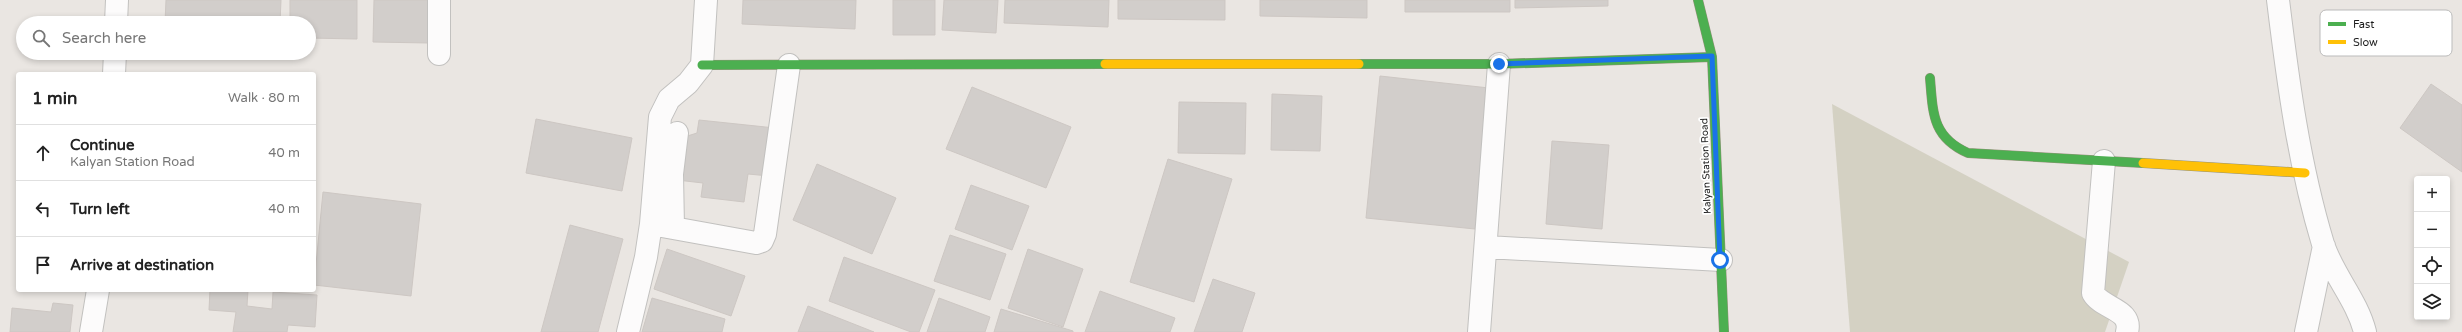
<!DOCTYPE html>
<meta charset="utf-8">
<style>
:root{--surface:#fff;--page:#f6f6f6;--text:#222;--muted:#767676;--line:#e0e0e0}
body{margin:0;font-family:"Varela Round",sans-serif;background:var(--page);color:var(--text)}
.controls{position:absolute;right:12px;bottom:12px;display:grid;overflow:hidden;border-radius:4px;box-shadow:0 2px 6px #0003}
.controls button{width:36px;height:36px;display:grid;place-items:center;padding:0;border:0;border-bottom:1px solid var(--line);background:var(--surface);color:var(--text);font:20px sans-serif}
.stop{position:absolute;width:12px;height:12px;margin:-9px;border:3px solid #1a73e8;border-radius:50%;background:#fff}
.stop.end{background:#1a73e8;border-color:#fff;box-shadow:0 1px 4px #0008}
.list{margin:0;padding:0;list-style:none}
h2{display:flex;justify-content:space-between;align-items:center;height:52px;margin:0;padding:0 16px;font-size:17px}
h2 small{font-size:13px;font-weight:400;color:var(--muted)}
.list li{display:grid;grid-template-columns:26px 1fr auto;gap:12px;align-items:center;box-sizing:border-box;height:56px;padding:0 16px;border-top:1px solid var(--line)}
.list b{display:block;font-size:15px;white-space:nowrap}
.list p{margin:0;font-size:13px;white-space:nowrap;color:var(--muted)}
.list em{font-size:13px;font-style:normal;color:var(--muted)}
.icon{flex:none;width:22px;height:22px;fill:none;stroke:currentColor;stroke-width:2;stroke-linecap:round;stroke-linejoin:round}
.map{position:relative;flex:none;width:2462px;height:332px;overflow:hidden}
.search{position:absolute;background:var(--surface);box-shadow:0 2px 6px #0003;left:16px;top:16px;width:300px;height:44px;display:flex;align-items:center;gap:10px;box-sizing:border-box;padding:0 14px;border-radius:22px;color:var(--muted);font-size:15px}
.panel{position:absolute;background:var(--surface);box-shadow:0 2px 6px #0003;left:16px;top:72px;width:300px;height:220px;border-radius:4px}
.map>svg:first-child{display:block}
.construction{fill:#d4d1c3}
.building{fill:#d2cecb;stroke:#cdc7c3}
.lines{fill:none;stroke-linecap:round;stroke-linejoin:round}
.street-casing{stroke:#c2c1bf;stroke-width:24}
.fast-casing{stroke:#94927a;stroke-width:10}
.slow-casing{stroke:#94927a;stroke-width:10}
.street{stroke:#fcfbfb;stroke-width:22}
.fast{stroke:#4caf50;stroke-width:9}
.slow{stroke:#ffc107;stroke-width:9}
.route{stroke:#1a73e8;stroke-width:5}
.labels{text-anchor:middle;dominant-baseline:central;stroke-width:3.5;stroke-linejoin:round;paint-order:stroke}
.street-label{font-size:10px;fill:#1b1b1b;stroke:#fff}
.key{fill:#fff;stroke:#bbb;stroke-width:1}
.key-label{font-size:11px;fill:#1b1b1b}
</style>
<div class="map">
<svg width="2462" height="332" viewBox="0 0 2462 332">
<rect width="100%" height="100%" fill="#eae6e2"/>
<path class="construction" d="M1832,104L2129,262L2105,332H1850Z"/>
<path class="building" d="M166,0H281L280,23H165Z
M290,0H357V39L309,38V23H290Z
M374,0H430L429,43L373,42Z
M743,0H856L855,29L742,24Z
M893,0H935V35H893Z
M944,0H998L996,33L942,30Z
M1005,0H1109L1108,27L1004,23Z
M1118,0H1225V20L1118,19Z
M1260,0H1367V18L1260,16Z
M1405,0H1510V12H1405Z
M1515,0H1608V6L1515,8Z
M1380,76L1489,88L1475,229L1366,218Z
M2431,84L2462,105V172L2400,128Z
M972,87L1071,127L1046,188L946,149Z
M1272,94L1322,96L1320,151L1271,150Z
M1179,102L1246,103L1245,154L1178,153Z
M536,119L632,138L622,191L526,173Z
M699,120L775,128L769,176L748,174L744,202L701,197L703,183L677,180L681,138L697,133Z
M1552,141L1609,145L1602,229L1546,224Z
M1168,159L1232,179L1194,302L1130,282Z
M817,164L896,198L872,254L793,220Z
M971,185L1029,206L1012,250L955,229Z
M323,192L421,204L411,296L314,285Z
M570,225L623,239L598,332H541Z
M950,235L1006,254L990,300L934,281Z
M667,249L745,276L731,316L654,289Z
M1028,249L1083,269L1063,327L1008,308Z
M844,257L935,290L919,332H911L829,301Z
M1213,279L1255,293L1242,332H1194Z
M210,290H248L247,306L272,309L273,292L317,295L315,327L288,325L287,332H233L236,312L209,310Z
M1100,291L1175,318L1170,332H1085Z
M652,298L725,319L722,332H642Z
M939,298L990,317L985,332H927Z
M53,303L73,305L70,332H10L12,308L51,312Z
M808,306L874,332H798Z
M1001,309L1073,331V332H994Z"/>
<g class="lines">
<defs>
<path id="street" d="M439,0V54
M2278,0C2288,82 2299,165 2323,244C2333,275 2357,300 2365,332
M116,23L117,0
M114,74L115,53
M2104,161L2093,293C2102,309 2133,309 2127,332
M651,224L756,243L762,241L765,234L789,65
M673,227L672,174L677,133
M1487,247L1721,260
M91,332L98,290
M628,332L646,257L651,224L660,117L669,99L688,83L702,65L706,0
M1479,332L1499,64
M2306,332L2324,246"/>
<path id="fast" d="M1698,0L1712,57L1724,332
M1359,64H1499L1712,57
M702,65L1105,64
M1930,78C1933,113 1932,137 1968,153L2143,163"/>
<path id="slow" d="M1105,64H1359
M2143,163L2305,173"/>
</defs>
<use href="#street" class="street-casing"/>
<use href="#fast" class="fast-casing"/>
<use href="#slow" class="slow-casing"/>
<use href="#street" class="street"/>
<use href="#fast" class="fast"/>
<use href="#slow" class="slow"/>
</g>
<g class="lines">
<path class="route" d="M1499,64L1712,56L1720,260"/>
</g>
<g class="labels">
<g class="street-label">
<text transform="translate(1706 166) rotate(-92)">Kalyan Station Road</text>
</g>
</g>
<rect x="2320" y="10" width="132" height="46" rx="6" class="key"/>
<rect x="2328" y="22" width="18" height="4" fill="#4caf50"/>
<rect x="2328" y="40" width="18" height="4" fill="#ffc107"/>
<g class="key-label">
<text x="2353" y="28">Fast</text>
<text x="2353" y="46">Slow</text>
</g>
</svg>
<div class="controls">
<button>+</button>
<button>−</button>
<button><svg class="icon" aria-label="locate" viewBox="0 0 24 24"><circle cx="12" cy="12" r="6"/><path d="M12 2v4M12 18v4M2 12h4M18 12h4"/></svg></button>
<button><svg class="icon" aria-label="layers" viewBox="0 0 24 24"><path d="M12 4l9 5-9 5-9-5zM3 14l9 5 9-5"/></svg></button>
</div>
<div class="stop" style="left:1720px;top:260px"></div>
<div class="stop end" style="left:1499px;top:64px"></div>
<div class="search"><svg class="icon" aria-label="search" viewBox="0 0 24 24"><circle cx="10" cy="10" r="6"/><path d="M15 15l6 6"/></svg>Search here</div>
<section class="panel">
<h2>1 min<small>Walk · 80 m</small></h2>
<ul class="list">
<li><svg class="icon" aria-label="ahead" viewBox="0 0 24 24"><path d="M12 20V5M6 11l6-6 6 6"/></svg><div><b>Continue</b><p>Kalyan Station Road</p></div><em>40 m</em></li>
<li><svg class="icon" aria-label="left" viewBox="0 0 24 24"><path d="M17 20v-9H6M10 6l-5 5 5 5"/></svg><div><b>Turn left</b></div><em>40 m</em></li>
<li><svg class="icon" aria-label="arrive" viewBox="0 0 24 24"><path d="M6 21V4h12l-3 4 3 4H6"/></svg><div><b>Arrive at destination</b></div></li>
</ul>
</section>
</div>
